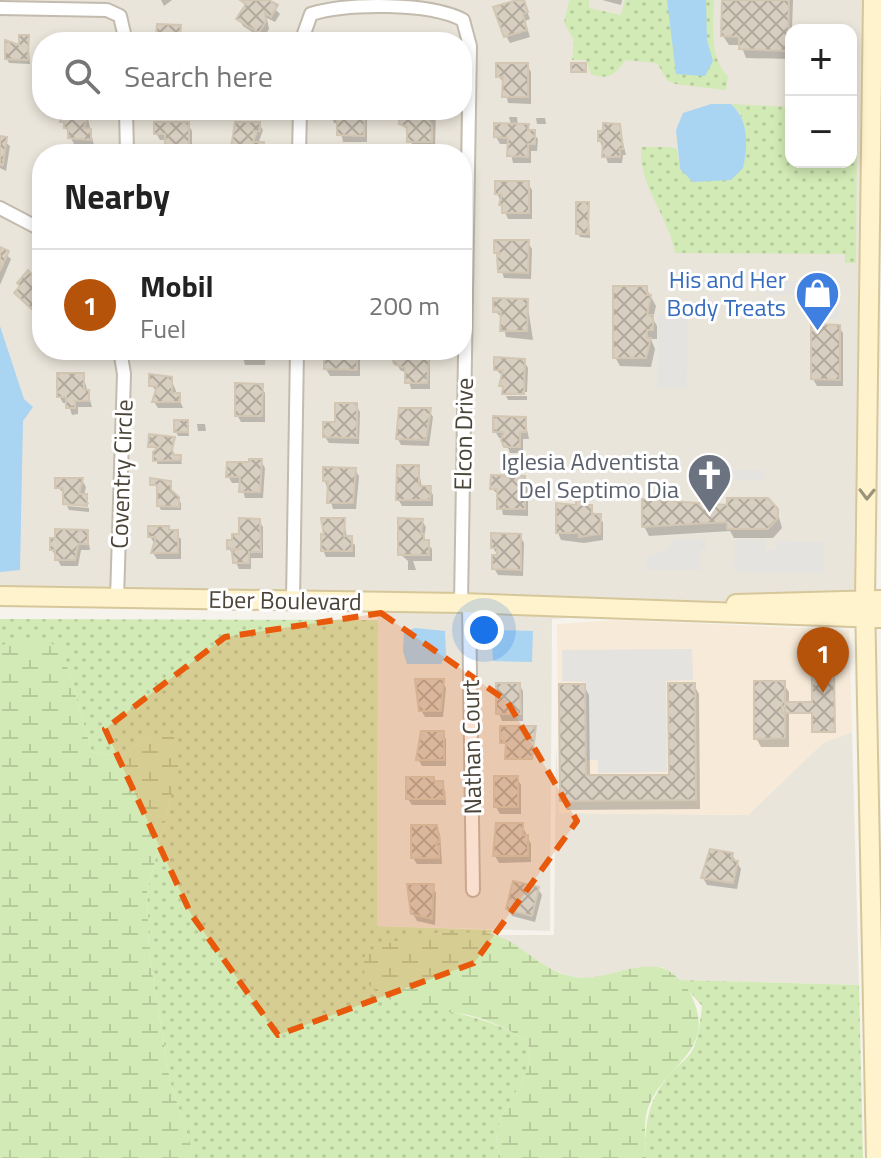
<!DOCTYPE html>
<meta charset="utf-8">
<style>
:root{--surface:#fff;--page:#f2f2f2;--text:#222;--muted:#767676;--line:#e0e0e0;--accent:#b45309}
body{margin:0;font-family:"Titillium Web",sans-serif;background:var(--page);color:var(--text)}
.controls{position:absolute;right:24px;top:24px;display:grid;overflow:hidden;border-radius:16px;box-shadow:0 4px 12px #0003}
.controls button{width:72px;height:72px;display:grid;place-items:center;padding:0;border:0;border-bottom:2px solid var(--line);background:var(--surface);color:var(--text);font:40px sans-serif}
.you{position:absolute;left:484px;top:630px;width:28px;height:28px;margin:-20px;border:6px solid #fff;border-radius:50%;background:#1a73e8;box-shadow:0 0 0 12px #1a73e833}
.badge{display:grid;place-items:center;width:52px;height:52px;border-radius:50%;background:var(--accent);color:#fff;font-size:26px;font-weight:700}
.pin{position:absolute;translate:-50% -66px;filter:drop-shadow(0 2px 4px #0008)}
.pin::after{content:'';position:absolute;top:42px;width:28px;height:24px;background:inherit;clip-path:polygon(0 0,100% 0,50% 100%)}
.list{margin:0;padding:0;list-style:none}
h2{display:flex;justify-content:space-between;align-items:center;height:104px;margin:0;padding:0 32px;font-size:34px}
h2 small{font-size:26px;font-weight:400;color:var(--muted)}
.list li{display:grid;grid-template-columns:52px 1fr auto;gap:24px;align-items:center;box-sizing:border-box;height:112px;padding:0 32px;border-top:2px solid var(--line)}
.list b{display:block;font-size:30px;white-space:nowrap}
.list p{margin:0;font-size:26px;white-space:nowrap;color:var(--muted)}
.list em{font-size:26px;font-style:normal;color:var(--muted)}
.icon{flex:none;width:44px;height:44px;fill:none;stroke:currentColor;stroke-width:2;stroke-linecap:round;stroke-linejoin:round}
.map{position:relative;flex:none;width:881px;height:1158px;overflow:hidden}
.search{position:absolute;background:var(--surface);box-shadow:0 4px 12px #0003;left:32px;top:32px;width:440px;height:88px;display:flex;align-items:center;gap:20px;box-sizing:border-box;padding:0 28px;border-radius:32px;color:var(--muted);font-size:30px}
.panel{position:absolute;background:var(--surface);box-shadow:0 4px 12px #0003;left:32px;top:144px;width:440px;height:216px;border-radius:32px}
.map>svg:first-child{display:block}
.residential{fill:#eae5da;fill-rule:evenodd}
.commercial{fill:#f7ead8}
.grass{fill:url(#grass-dots)}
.wetland{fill:url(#wetland-marsh)}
.parking{fill:#e5e3e0}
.water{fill:#a9d4f2}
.shadow{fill:#0003}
.building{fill:url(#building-cross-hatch);stroke:#d3c7b4;stroke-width:2}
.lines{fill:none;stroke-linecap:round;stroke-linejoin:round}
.street-casing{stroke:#c2bbae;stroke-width:16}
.secondary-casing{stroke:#d6c79b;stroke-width:22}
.street{stroke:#fff;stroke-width:12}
.secondary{stroke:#fff3cd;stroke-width:18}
.oneway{stroke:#9c937c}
.marked{fill:#e8590c;fill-opacity:0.2;stroke:#e8590c;stroke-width:6;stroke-dasharray:16 10;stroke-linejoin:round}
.labels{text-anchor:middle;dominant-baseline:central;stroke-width:6;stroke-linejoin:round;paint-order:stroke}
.shop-label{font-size:24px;fill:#366cbe;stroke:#fff;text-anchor:end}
.street-label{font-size:24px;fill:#4b4439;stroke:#fff}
.worship-label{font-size:24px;fill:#5b616d;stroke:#fff;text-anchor:end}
</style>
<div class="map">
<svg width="881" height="1158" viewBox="0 0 881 1158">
<defs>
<pattern id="grass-dots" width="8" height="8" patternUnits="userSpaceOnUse" patternTransform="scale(2)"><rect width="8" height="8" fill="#d2eab5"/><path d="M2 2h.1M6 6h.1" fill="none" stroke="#b6ca9c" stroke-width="1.8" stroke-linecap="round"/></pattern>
<pattern id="wetland-marsh" width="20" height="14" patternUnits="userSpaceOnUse" patternTransform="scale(2)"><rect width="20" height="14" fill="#d2eab5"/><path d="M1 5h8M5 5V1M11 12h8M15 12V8" fill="none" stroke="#b6ca9c"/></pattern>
<pattern id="building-cross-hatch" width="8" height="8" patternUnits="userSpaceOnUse" patternTransform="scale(2)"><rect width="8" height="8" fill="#d8cfc1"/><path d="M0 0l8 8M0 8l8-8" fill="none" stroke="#b1aa9e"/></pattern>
</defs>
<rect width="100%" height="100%" fill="#f6f3ec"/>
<path class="residential" d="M0,0H873L865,600L552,619L550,931L377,926L378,610L0,596ZM791,30H851V162H791ZM42,42H462V110H42ZM42,154H462V350H42Z
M852,732L859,985L679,980L662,967H639L596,979L572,977L540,965L502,937L490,935H554L556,745L560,813L748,815L823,743Z"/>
<path class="commercial" d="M616,620L849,630L852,732L823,743L748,815L559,813L557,624Z"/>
<path class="grass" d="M569,0H589V8L621,15L625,0H714C713,24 709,58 728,76L726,90L675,84L667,80L657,63L625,60C617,74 607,81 591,74L586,60H572L574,40L564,23Z
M731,104L791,107V162H851V117L857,122L856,263H845V254L675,253C669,216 639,188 641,147H671L677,150L680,169L745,132L740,113Z
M0,619L378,620L377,926L492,930L490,935L432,933L373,949L393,1000C440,1011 488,1014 528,1042C529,1051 531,1061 528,1068C517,1099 485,1123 501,1158H195L170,1081L149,953L147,892L171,798L150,735L121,757L92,752L63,652L12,640L0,647Z
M679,980L859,985L863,1158H646C644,1123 648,1099 672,1072C679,1064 689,1058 693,1049C699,1036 700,1021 702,1006Z"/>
<path class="wetland" d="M12,640L51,643L63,652L92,752L121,757L150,735L174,737L179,766L147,892L149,953L170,1081L195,1158H0V647Z
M432,933C453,934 486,929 505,939C529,951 545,972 574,977C603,982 628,963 658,967C669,968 685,983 690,993C719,1049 669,1061 650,1103C642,1120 646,1140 646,1158H501C485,1123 517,1099 528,1068C531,1061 529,1051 528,1042C511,1030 493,1022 472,1016C442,1008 394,1011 371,987C363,978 364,968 364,957L373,949L392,942Z"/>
<path class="parking" d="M766,281H806V287L839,294V319H806V295H766Z
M658,315L688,316L687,388H657Z
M715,469L764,471V481L715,479Z
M671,539H706V549L700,550V570H646V558L670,548Z
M735,540H766V550H775V541L824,542L823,573L734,572Z
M692,649L693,680L666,681L667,772L598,773V760H587L586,682L562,681V650Z"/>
<path class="water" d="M667,0H706L707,40L713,61L705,76L676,74Z
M711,104H731C749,120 748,146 743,168L731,180L693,182L680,169L676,130L683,113Z
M0,326L24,399L33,407L23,421L20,570L0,572Z
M415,628L445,631L446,655L441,664H407L403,651L404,632Z
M495,630L533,631L532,662L493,661L492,637Z"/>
<path class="shadow" d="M161,0H172L164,6Z
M241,0H266L280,14L275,22L267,18L269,29L263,39L243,26L239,19L246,7Z
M602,0H622L621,5Z
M724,0H793L791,59L746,58L741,45H729L723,36Z
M523,1L530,19L525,21L530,37L510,43L506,36Z
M179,27L183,40L190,42L162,41L158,35Z
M28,37L30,64L9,63L7,59Z
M79,37L87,38L90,42H79Z
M527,65L531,72V104L508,103L504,83L498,76Z
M330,110H367V142H343L339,123H334Z
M402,110H436L435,148H413L409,132L401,124Z
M87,114L94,146L74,144L62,121Z
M509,117H517L518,126H527L538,139L537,151H531V163H513L509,144H500L496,137L511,125Z
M536,118H545L546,124H537Z
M188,124L192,131V154H169L167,140H160L156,133Z
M259,124L263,130L258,144H262L266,154H232Z
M619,126L626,155H623L622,163H608L600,141Z
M0,138L10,146L6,171L0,168Z
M528,183L532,190V219H508L497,193Z
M588,204L590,238L580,237L578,233Z
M528,242L532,249L531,279L504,278L496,252Z
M0,249L11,259L0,285Z
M42,283V309L37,315L16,293Z
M646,288L656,306L653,319L657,326V339H651L655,349L651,367L620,366L615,357Z
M527,301L533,340L506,337L502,318L495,311Z
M839,327L843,333V386H817L813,379Z
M61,350H83L68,355Z
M182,350L183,355L158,357L155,351Z
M233,350H266L265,365H245L241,351Z
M333,350H360V376H330L326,369Z
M430,350V389H411L407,373L400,370L392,352Z
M524,361L528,368L527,392H505L501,386L503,376L496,370Z
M83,375L92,407H78V414L72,415L68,403H63L59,396Z
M171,379L183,408H158L154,402L157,392L151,385Z
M261,386L265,393V422H241L237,415Z
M506,396H527V400H508Z
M356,405L360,412L359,444L329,443L325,437Z
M429,410L433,417L429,446L401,445L398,439Z
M525,419L529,439H523V453H510L504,438H499L495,431Z
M187,422L189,436H178L176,432Z
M197,424H205L206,431H198Z
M173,439V457H180L182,464H157L159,450L150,446Z
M261,461L265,468L263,498H245L241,483H232L228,476Z
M418,467L422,488H429L433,495V506H402L398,499Z
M355,470L359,476L356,509H333L325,481Z
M524,478L528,485V516L503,515L499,495L492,489Z
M82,480L86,487L84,496L89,504L66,505L65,494L57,487Z
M170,483L172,494L181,503V510H161L159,506V488L152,484Z
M582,501L603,522V540L584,543L561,540L558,533Z
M67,506L89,508V512L69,510Z
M777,510L782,528L773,538H734L730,531L649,536L644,526Z
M344,520L347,538L355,545V557H326L323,550Z
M259,521L263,527V558H251V569H239L229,548Z
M422,521L426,527L424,538L432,549V561H413L416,570H408V561L400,554Z
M168,528L181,539V559H157L153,553L156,547L150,536Z
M87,532L90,550H81L78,566H61L52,550Z
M520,536L524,543L523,576L498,575L494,568L499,557L493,548Z
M834,674V733H815L814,713H789V747H761L756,738L783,683L789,692V704H814Z
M442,681L446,688L443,717H425L421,710Z
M519,685L523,691V721H502L499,714L500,703Z
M694,685L699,694L700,809L567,810L562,801L584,686L589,695L590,777H671Z
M442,733L446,739V766H422L418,759Z
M517,778L521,785V814H500L496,807Z
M433,779L445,790L446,805H412L408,799Z
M522,825L531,844V862L499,863L495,856Z
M436,827L440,834L442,864H417L413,858Z
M732,855L741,869L737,889L707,885L703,878Z
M432,886L436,893L435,925L417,921L413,914Z
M538,889L542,895L535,922L512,916L508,909Z"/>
<path class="building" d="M240,0H269L278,5L271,17L265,13L266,21L259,33L236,19L246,4Z
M517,0H524L528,12L523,14L527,30L504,37L493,7Z
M722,0H789L788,51L739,49V37L721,36Z
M157,24L181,25L180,38H190V42H164L166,35H156Z
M328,34L360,36V42H327Z
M19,35H29L28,60L5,59V40L19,45Z
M421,35H437V42H401V38H421Z
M496,63H528V97H502L503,77H496Z
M571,63H586V72H571Z
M328,110H365L364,136L337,135V117L328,116Z
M400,110H434L433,117L428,120L432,125V142H407V127L399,124Z
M60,112H89L84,128L91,129V140L68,138V128H64V122H60Z
M154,122H189V151H165V134H154Z
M235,122H260V131H253L257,132L253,142H264L263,154H230Z
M494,123L529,124L528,130H535V144H528V157L507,156L508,138L494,137Z
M603,123L620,124L623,149H620V157H602L603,141H598V131H603Z
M0,136L7,137L3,165H0Z
M495,181H529V213H502V205H499L502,194H495Z
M576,202H589L588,234H576Z
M494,240H529L528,273L498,272L497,255L501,253H494Z
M0,247L9,251L0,271Z
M28,270L39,283L42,280V300L33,310L14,293L20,286L17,283Z
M613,286H647V295H651L647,315H653V330H647V338H651L646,358H613Z
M493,298L528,299L527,331H500L501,312H493Z
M811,324L840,325V380L811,379Z
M239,350H263L262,359H239Z
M330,350H357V370L324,369V356H333Z
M430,350L427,383H405V368L394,364L390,351Z
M494,357L525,359L524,394H502L503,386H499L503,370H494Z
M57,373H84V390H89V401H75V408H66V397H57Z
M149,374L172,377V393H180V402H152L157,386H149Z
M235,383L263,384L262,416H235Z
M335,403H357V438L323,437V422H335Z
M399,408H431L426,440L396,439Z
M493,416L526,417V432H520V447H504L501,440L504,432H493Z
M174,420H188V432H174Z
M149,434L175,437L172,450L174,455H181V460L153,461V452L159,447H148Z
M249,459H262L260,492H239L240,477H226L227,462H249Z
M397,465H419V486H431L430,500H396Z
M323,467L356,468L353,503H327L328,481H323Z
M491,475L525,476V509H497V489H490Z
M55,478H83L79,494H87V506L63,504V488H55Z
M150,478L171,481V490L179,497V507L157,506V485H150Z
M727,498H768L778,509V518L768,529H727V522L642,527V499L727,505Z
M576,499H583V505H592V514H601L600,534L579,537V533H556V503L576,505Z
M239,518L260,519L261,552H249V563H233L232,550L242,549H227V540H232V534H239Z
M321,518H345L344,536H352V551H321V534L324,535Z
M398,518L423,519L421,534H424V540H429V555H398Z
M148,526H169V530H178V553H151L156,537H148Z
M55,529L88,530V544H78L75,560H55V550H50V538H55Z
M491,533L521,534V570L492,569V555H497V548H491Z
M812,671H834L835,732H812V713H782V702H812Z
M415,679H444L441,711H419Z
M754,681H785V738L754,739Z
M496,683H520L521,714H496Z
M668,683H695L696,800L560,801L559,684H585L586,775H669Z
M500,726H536L532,759H505L506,743H500Z
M421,731H444V760H416Z
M494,776H518V807H494Z
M406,777H434V781H443L444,799H406Z
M496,823H523V835H528V856H493Z
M411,825H437L440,842H436V846H439V858H411Z
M710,849L733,853L732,860L738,861L733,883L701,878Z
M513,881L539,887L532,916L506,909Z
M407,884H434L432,919L411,914Z"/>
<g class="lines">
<defs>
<path id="street" d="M0,8L107,10L120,16L126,42
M301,42L311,14C347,3 429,2 463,20L470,46L461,603
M126,110L127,154
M299,154L300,110
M0,208L42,230
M117,598L124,374L120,350
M293,601L297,350
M469,604L473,890"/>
<path id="secondary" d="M873,0L865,600L876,1158
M0,596L461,603L881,618
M736,604L881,600"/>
</defs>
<use href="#street" class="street-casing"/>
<use href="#secondary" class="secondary-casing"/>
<use href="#street" class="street"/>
<use href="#secondary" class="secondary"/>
</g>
<defs><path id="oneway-chevron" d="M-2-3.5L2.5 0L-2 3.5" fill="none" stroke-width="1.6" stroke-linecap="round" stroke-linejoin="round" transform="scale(2)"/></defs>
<use class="oneway" href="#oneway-chevron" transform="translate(867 494) rotate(91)"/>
<path class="marked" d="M381,613L507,701L577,821L474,963L278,1035L191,914L105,729L225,637Z"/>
<defs>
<symbol id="shop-pin" viewBox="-11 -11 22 30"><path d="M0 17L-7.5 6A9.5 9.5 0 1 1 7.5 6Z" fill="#3f7fe0" stroke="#fff"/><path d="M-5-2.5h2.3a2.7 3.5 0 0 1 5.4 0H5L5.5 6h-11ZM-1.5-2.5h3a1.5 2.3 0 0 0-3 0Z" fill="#fff"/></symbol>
<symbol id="church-pin" viewBox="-11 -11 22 30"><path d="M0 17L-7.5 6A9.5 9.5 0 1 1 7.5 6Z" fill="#6b7280" stroke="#fff"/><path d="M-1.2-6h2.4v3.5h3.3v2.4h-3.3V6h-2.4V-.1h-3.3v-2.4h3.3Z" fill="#fff"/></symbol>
</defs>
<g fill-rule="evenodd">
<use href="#shop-pin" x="792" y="268" width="51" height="69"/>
<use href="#church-pin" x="684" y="450" width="51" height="69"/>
</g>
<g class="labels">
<g class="shop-label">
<text x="786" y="279">His and Her<tspan x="786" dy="28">Body Treats</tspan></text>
</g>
<g class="street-label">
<text transform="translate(463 434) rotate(-89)">Elcon Drive</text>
<text transform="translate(121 474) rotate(-88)">Coventry Circle</text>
<text transform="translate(285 600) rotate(1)">Eber Boulevard</text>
<text transform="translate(471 747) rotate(-91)">Nathan Court</text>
</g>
<g class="worship-label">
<text x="679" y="461">Iglesia Adventista<tspan x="679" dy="28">Del Septimo Dia</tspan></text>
</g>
</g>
</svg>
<div class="controls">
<button>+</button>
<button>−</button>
</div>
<div class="you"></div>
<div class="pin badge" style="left:823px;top:693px">1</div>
<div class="search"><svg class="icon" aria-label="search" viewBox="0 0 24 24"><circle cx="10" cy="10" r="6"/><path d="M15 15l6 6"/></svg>Search here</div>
<section class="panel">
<h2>Nearby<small></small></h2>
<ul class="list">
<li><span class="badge">1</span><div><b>Mobil</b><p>Fuel</p></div><em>200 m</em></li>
</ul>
</section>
</div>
